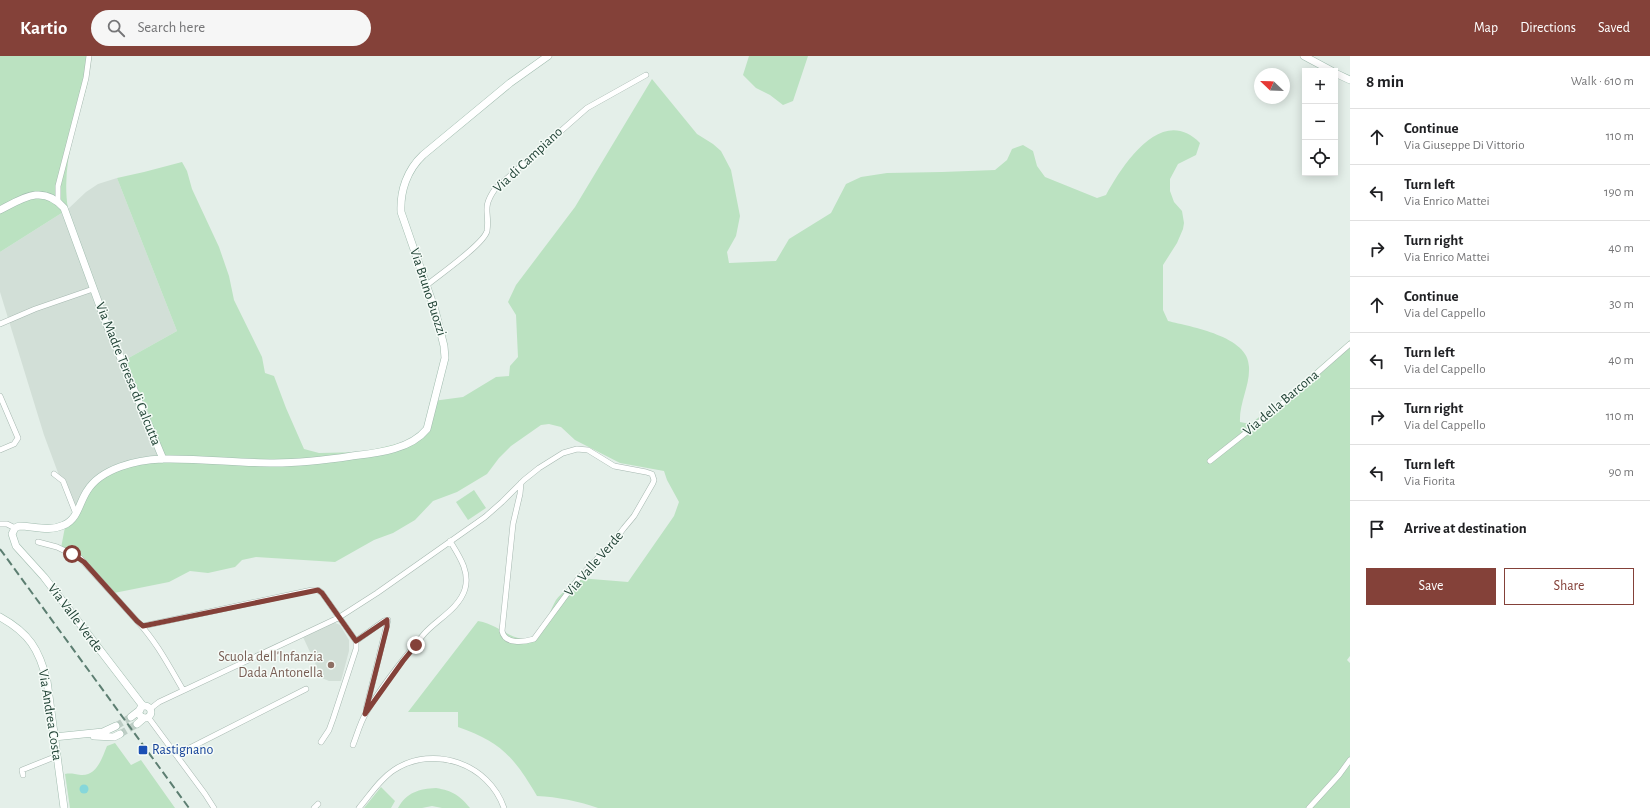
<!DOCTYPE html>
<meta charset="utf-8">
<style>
:root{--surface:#fff;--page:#f6f6f6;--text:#202124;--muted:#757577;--line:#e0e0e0;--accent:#844139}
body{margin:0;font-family:"Alegreya Sans",sans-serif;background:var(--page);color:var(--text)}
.controls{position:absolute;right:12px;top:12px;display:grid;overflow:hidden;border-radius:0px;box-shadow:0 2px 10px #0003}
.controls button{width:36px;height:36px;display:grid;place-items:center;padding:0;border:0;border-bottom:1px solid var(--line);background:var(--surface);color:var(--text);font:20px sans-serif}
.compass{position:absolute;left:1254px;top:12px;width:36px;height:36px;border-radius:50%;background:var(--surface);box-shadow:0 2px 10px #0003;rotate:293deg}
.stop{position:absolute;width:12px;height:12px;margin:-9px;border:3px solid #844139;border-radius:50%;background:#fff}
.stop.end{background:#844139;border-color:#fff;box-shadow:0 1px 4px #0008}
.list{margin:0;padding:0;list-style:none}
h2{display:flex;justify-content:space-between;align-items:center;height:52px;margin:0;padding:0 16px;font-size:17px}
h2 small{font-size:13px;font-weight:400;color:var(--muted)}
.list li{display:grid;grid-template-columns:26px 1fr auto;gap:12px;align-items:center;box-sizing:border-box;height:56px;padding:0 16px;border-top:1px solid var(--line)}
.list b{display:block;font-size:15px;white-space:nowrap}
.list p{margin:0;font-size:13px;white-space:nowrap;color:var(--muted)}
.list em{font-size:13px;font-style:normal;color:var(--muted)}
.actions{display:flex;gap:8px;padding:12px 16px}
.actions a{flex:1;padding:9px 0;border:1px solid var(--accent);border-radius:0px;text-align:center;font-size:14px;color:var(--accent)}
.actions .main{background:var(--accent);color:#fff}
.icon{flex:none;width:22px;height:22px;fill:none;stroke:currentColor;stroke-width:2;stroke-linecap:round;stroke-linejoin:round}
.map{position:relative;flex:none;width:1350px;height:752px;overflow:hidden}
header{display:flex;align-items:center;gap:24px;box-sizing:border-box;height:56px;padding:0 20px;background:var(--accent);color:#fff}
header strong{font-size:19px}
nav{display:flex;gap:22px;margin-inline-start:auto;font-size:14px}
.search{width:280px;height:36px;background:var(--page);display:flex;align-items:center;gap:10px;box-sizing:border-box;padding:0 14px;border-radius:22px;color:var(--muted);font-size:15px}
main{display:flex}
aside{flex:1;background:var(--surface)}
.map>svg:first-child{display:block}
.built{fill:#d2dfd7}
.green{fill:#bbe2c1}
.water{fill:#86d7da}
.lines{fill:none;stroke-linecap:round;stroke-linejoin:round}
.secondary-tunnel{stroke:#bdcdc5;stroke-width:7;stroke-dasharray:7 3.5;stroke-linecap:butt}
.street-casing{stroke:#a6b8b0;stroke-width:6}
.secondary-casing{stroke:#a1bcaf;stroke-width:8}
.street{stroke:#fff;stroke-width:5}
.secondary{stroke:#fff;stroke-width:7}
.rail{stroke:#5c7e71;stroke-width:2;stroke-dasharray:8 4;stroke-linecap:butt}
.route{stroke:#844139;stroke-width:5}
.education-dot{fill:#8d6e63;stroke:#f5fbf7;stroke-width:1.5}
.transit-dot{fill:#1a4fb4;stroke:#f5fbf7;stroke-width:1.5}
.labels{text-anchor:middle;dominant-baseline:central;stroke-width:3;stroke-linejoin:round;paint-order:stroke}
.street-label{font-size:14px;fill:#214336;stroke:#f5fbf7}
.education-label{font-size:14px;fill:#785e54;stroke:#f5fbf7;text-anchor:end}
.transit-label{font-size:14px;fill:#164399;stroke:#f5fbf7;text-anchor:start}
</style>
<header>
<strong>Kartio</strong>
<div class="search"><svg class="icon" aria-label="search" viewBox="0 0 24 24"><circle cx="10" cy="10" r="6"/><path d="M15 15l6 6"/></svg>Search here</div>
<nav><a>Map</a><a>Directions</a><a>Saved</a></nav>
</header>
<main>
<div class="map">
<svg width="1350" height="752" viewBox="0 0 1350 752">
<rect width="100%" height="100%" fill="#e4efe9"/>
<path class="built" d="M117,122L177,275L125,304L149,358L158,402L74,454L64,433L44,379L0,236V196L68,153L86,136L98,128Z
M333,566L340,569L349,584V595L341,625H329L322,622L303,581Z"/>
<path class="green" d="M0,0H92C90,10 89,20 87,30C76,72 61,109 68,153L0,196Z
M749,0H808L793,45L783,49L770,39L756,32L743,19Z
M652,23L697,78L713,88L721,95L731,114L740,160L736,180L727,196L729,207L776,205L789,183L831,157L846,128L861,121L887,117L942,116L995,114L1007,104L1012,93L1023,89L1033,95L1037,110L1045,121L1097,142L1106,139C1123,108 1162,48 1200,87L1196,99L1178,108L1170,123V135L1174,146L1182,155L1184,167L1183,173L1177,187L1163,209V254L1168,265C1191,271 1249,280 1249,311C1250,330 1239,347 1240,366L1250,368L1279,346L1350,284V600L1347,604L1350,607V752H598C578,745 558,741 537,740C514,701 501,686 458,671V656H408L478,565C495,568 504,578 518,582C540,588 548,558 556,544C562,536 572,529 579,522L628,526L674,460L679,446L667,424L664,415L620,407L575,384L561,371L549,368L541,369L511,390L499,402L487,418L457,436L433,445L415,464L393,477L374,484L335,506L256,501L242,504L235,511L208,517L190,515L169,526L114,537L89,509L61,492L65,471L86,432L115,413L158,402L149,358L125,304L177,275L117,122L144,116L182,106L187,115L192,133L219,191L229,220L234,244L262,301L265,317L274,320L286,352L304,393L319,397L364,396L408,385L419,379L427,368L433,345L463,341L496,321L509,320L510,310L518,301L516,259L508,246L516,229L575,151Z
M474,434L486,452L468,464L456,446Z
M115,687L131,709L141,704L175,752H70L65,718C71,717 74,718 81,719C97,720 102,702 107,690Z
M381,731L395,745L391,752H364Z
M436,732C453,735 459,739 470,752H442L432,750L422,752H398C407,736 419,733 436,732Z"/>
<path class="water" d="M79.5 733a4.5 4.5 0 1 1 9 0a4.5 4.5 0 1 1-9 0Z"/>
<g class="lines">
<path class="secondary-tunnel" d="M116,670L131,661
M120,678L137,668"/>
<defs>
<path id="street" d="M58,145V130L86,22L89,0
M427,229C439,219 484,188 487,175C490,156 481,153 495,133L587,52L646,19
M0,268L35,253L93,233
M0,340L18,382L14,388L0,394
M1210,405L1276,353L1350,288
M54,418L63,425L76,458
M0,468H7L15,472
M38,486L57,491L80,502L137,565C156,585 169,610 183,634
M143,570L312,534H318L322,537L356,585V593L333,663L329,674L321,686
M356,585L384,565L388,564L366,653
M150,653L159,646L338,562L377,537L485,461L502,446L524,424L539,412L563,397L577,393L588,394L614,410L646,416L652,418L654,424L653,427L634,460L624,472L614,485L578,523L534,583C524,586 505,589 502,575L513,468L520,438L521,427
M148,661L205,738L214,752
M353,689C357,679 360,667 366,657C381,631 404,602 424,578C436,564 459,553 465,533C470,515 459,500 450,485
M176,699L306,633
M23,719L22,714L57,700
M314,752L318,748
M359,752C370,739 380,723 394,714C434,688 489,708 504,752
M1309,752L1339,719L1350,704"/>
<path id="secondary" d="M1304,0L1332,15
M1335,17L1350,24
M0,154C23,142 43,128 64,152L106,267L163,403
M0,561C29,577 39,593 47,625L64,752
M143,650L44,521L16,490L12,478L15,472L19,470C34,470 49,476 64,469C78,463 79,447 87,435C101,412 137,404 162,403C199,402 237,407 274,407C300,407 326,404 352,400C377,397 410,394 427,373L445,302L444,290L435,254L401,156C400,135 407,114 423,99L510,27L548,0
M139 656a6 6 0 1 1 12 0a6 6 0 1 1-12 0Z
M131,661L140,654
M137,668L144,662
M94,680L114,681L120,678
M54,681L103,676L116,670"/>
</defs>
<use href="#street" class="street-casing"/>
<use href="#secondary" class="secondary-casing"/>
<use href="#street" class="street"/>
<use href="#secondary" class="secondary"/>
<path class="rail" d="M0,493L189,752"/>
</g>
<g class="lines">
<path class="route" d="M72,498L84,506L137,565L143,570L318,534L322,537L356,585L387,564V571L365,658L403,605L416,589"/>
</g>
<circle class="education-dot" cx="331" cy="609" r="4"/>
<rect class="transit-dot" x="138" y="689" width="10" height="10" rx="2"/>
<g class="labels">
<g class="street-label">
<text transform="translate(528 104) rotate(-43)">Via di Campiano</text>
<text transform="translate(428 236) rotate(72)">Via Bruno Buozzi</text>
<text transform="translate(128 318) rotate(68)">Via Madre Teresa di Calcutta</text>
<text transform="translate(1281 347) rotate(-40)">Via della Barcona</text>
<text transform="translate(594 508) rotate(-49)">Via Valle Verde</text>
<text transform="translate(75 562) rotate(53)">Via Valle Verde</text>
<text transform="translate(50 659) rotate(81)">Via Andrea Costa</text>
</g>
<g class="education-label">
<text x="323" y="601">Scuola dell'Infanzia<tspan x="323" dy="16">Dada Antonella</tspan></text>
</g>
<g class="transit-label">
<text x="152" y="694">Rastignano</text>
</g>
</g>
</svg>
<div class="controls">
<button>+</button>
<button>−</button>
<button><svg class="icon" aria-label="locate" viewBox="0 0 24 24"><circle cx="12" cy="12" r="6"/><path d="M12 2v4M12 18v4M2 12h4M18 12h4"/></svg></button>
</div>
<svg class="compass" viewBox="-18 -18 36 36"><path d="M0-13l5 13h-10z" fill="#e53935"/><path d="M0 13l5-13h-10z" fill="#757577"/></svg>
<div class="stop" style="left:72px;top:498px"></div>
<div class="stop end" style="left:416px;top:589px"></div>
</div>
<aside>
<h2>8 min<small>Walk · 610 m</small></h2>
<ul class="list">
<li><svg class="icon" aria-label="ahead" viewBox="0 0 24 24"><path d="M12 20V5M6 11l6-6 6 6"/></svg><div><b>Continue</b><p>Via Giuseppe Di Vittorio</p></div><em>110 m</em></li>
<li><svg class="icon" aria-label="left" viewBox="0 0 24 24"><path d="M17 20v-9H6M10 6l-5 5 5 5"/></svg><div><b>Turn left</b><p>Via Enrico Mattei</p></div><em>190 m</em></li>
<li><svg class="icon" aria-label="right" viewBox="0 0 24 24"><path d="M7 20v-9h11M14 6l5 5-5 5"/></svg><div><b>Turn right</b><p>Via Enrico Mattei</p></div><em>40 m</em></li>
<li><svg class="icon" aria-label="ahead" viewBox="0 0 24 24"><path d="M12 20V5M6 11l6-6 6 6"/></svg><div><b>Continue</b><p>Via del Cappello</p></div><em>30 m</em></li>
<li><svg class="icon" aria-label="left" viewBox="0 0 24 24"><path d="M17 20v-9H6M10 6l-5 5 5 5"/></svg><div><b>Turn left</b><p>Via del Cappello</p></div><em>40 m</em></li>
<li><svg class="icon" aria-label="right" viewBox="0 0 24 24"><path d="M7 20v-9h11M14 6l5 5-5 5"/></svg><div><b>Turn right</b><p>Via del Cappello</p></div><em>110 m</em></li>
<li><svg class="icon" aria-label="left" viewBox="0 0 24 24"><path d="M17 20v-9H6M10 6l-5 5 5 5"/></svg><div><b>Turn left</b><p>Via Fiorita</p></div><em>90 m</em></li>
<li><svg class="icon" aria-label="arrive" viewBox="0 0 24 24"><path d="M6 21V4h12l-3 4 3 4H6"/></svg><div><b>Arrive at destination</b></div></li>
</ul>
<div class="actions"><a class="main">Save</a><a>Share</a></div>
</aside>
</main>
